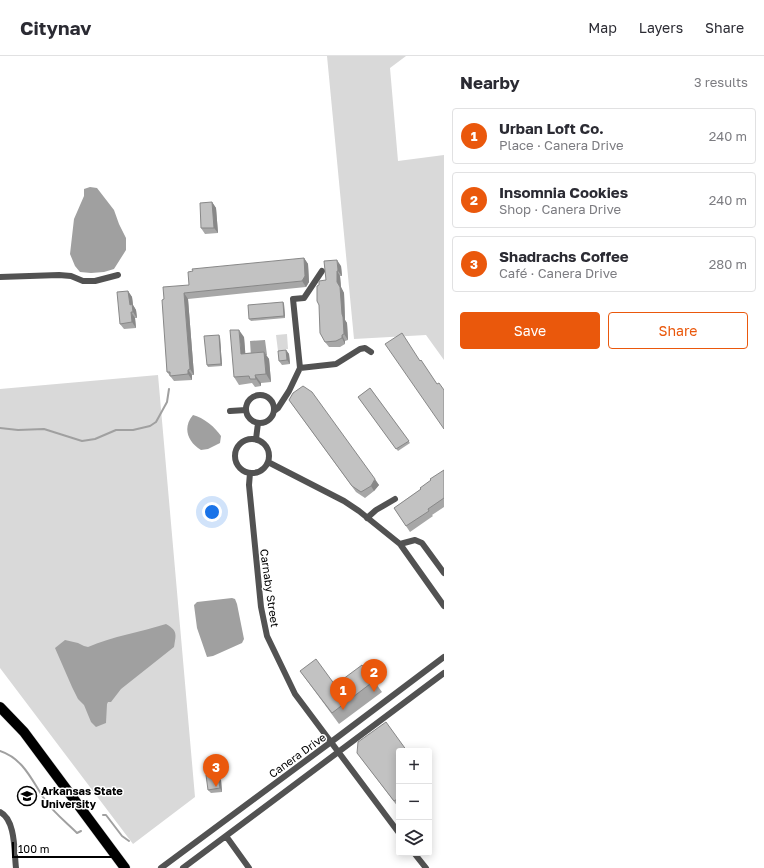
<!DOCTYPE html>
<meta charset="utf-8">
<style>
:root{--surface:#fff;--page:#f7f7f7;--text:#2b2b33;--muted:#7c7c81;--line:#e1e1e2;--accent:#ea580c}
body{margin:0;font-family:"Golos Text",sans-serif;background:var(--page);color:var(--text)}
.controls{position:absolute;right:12px;bottom:12px;display:grid;overflow:hidden;border-radius:4px;box-shadow:0 2px 10px #0003}
.controls button{width:36px;height:36px;display:grid;place-items:center;padding:0;border:0;border-bottom:1px solid var(--line);background:var(--surface);color:var(--text);font:20px sans-serif}
.scale{position:absolute;left:12px;bottom:10px;width:100px;box-sizing:border-box;padding-left:4px;border:2px solid #000;border-top:0;font-size:11px;line-height:14px;white-space:nowrap;color:#000;-webkit-text-stroke:3px #fff;paint-order:stroke}
.you{position:absolute;left:212px;top:456px;width:14px;height:14px;margin:-10px;border:3px solid #fff;border-radius:50%;background:#1a73e8;box-shadow:0 0 0 6px #1a73e833}
.badge{display:grid;place-items:center;width:26px;height:26px;border-radius:50%;background:var(--accent);color:#fff;font-size:13px;font-weight:700}
.pin{position:absolute;translate:-50% -33px;filter:drop-shadow(0 1px 2px #0008)}
.pin::after{content:'';position:absolute;top:21px;width:14px;height:12px;background:inherit;clip-path:polygon(0 0,100% 0,50% 100%)}
.list{margin:0;padding:0;list-style:none}
h2{display:flex;justify-content:space-between;align-items:center;height:52px;margin:0;padding:0 16px;font-size:17px}
h2 small{font-size:13px;font-weight:400;color:var(--muted)}
.list li{display:grid;grid-template-columns:26px 1fr auto;gap:12px;align-items:center;box-sizing:border-box;height:56px;margin:0 8px 8px;padding:0 8px;border:1px solid var(--line);border-radius:4px}
.list b{display:block;font-size:15px;white-space:nowrap}
.list p{margin:0;font-size:13px;white-space:nowrap;color:var(--muted)}
.list em{font-size:13px;font-style:normal;color:var(--muted)}
.actions{display:flex;gap:8px;padding:12px 16px}
.actions a{flex:1;padding:9px 0;border:1px solid var(--accent);border-radius:4px;text-align:center;font-size:14px;color:var(--accent)}
.actions .main{background:var(--accent);color:#fff}
.icon{flex:none;width:22px;height:22px;fill:none;stroke:currentColor;stroke-width:2;stroke-linecap:round;stroke-linejoin:round}
.map{position:relative;flex:none;width:444px;height:812px;overflow:hidden}
header{display:flex;align-items:center;gap:24px;box-sizing:border-box;height:56px;padding:0 20px;background:var(--surface);border-bottom:1px solid var(--line)}
header strong{font-size:19px}
nav{display:flex;gap:22px;margin-inline-start:auto;font-size:14px}
main{display:flex}
aside{flex:1;background:var(--surface)}
.map>svg:first-child{display:block}
.green{fill:#d9d9d9}
.water{fill:#a0a0a0}
.lines{fill:none;stroke-linecap:round;stroke-linejoin:round}
.stream{stroke:#a0a0a0;stroke-width:2}
.trunk-casing{stroke:#dbdbdb;stroke-width:11}
.minor{stroke:#525252;stroke-width:6}
.trunk{stroke:#000;stroke-width:10}
.wall{fill:#a7a7a7}
.shaded-wall{fill:#888}
.building{fill:#c2c2c2;stroke:#888}
.labels{text-anchor:middle;dominant-baseline:central;stroke-width:3;stroke-linejoin:round;paint-order:stroke}
.street-label{font-size:11px;fill:#000;stroke:#fff}
.poi-label{font-size:11px;font-weight:bold;fill:#000;stroke:#fff;text-anchor:start}
</style>
<header>
<strong>Citynav</strong>
<nav><a>Map</a><a>Layers</a><a>Share</a></nav>
</header>
<main>
<div class="map">
<svg width="444" height="812" viewBox="0 0 444 812">
<rect width="100%" height="100%" fill="#fff"/>
<path class="green" d="M327,0H406L390,12L398,105L444,99V304L426,279L354,283Z
M287,278L288,293L278,295L276,279Z
M158,319L195,741L133,788L0,612V333Z"/>
<path class="water" d="M90,131L97,132L114,154L119,168L126,182V194L114,213L104,216L91,217L80,216L75,210L70,198L74,163L84,140V133Z
M265,284L267,299L251,301L250,285Z
M193,359C203,361 216,372 221,380L220,387L208,393L201,394C188,386 182,372 193,359Z
M232,542L235,543L237,548L244,583L242,587L213,600L207,601L197,572L194,549L197,546Z
M166,568C178,575 176,578 174,591L121,633L111,646H108L107,648L106,667L96,671L91,666L84,649L78,643L72,631L55,592L65,584L78,587L84,590L88,591C113,580 141,576 166,568Z"/>
<g class="lines">
<path class="stream" d="M0,372L18,374L44,373L82,385L95,383L116,374H133L150,370L156,366L167,346L169,333
M0,695C24,703 32,725 45,744C53,756 67,767 77,777L81,775
M103,759H106L122,780L129,785"/>
<defs>
<path id="trunk" d="M0,651L24,676L125,812"/>
</defs>
<use href="#trunk" class="trunk-casing"/>
<path class="minor" d="M0,221L59,219L71,220L83,225H95L118,219
M300,312L336,308L360,293L365,292L371,296
M246 353a14 14 0 1 1 28 0a14 14 0 1 1-28 0Z
M230,355L246,354
M274,355L278,352L289,335L300,312L293,243L304,242L322,215
M256,383L258,367
M235 400a17 17 0 1 1 34 0a17 17 0 1 1-34 0Z
M268,406L344,445L359,455L400,488L444,550
M250,417L249,429L261,551L267,580L295,638L399,777
M367,462L376,454L395,443
M400,488L415,484L422,487L444,517
M0,756C16,764 14,796 16,812
M226,780L249,812
M414,797L426,812
M161,812L331,686L444,601
M183,812L444,617"/>
<use href="#trunk" class="trunk"/>
</g>
<path class="wall" d="M212,146L216,152L218,177L205,178L201,172Z
M304,202L308,208L309,226L306,231L188,243L194,319H192V324L174,325L167,316L164,243L189,229Z
M341,210L342,220H340L341,231L344,237L345,264L347,267L348,284L345,285V288L340,291H329L325,286L319,229L326,224Z
M128,235L132,241L133,249L136,254L137,262H135L136,272L124,273L120,268Z
M283,246L284,248L285,262L251,265L249,263Z
M219,279L220,281L222,310L208,311L207,309Z
M244,281L245,297L264,296L269,303L271,326L261,327V330L255,331L252,327L239,329L234,321Z
M286,294L289,298L290,308L282,309L279,305Z
M370,332L410,387L398,395L358,341Z
M289,344L379,429L374,435L365,442L356,436Z
M444,414V451L432,459L433,460L410,476L394,452L421,433Z
M300,615L335,629L374,625L382,636L339,668Z
M399,695V750L398,751L361,702Z
M211,719L213,721H218L221,724L222,736L211,737L208,734Z"/>
<path class="shaded-wall" d="M212,146L216,152L218,177L214,172Z
M304,202L308,208L309,226L306,231L302,225Z
M337,204L341,210L342,220L338,215Z
M337,215L340,220L341,231L344,237L345,264L347,267L348,284L344,278L337,226Z
M128,235L132,241L133,249L136,254L137,262L133,256L130,249Z
M184,237L188,243L194,319L190,313Z
M283,246L284,248L285,262L284,260Z
M131,256L135,262L136,272L132,266Z
M239,274L244,281L246,305L241,298Z
M219,279L220,281L222,310L221,308Z
M342,279L345,285V288L342,282Z
M286,294L289,298L290,308L287,304Z
M264,296L269,303L271,326L266,318Z
M188,314L192,319V324L188,318Z
M255,319L261,327V330L256,323Z
M375,423L379,429L374,435L371,430Z
M218,721L221,724L222,736L220,732Z"/>
<path class="building" d="M212,146L214,172H201L200,147Z
M304,202L305,220L302,225L184,237L190,313L188,314V318L170,320V316H167L162,244L164,243L163,231L189,229L188,216L193,215L192,213Z
M337,204L338,215H337V226L340,231L342,258L343,261L344,278L342,279V282L336,285L325,286L320,277L319,249L317,245V230L319,229V225L326,224L324,205Z
M128,235L130,249L132,248L133,256H131L132,266L120,268L117,236Z
M283,246L284,260L249,263L248,249Z
M230,274H239L241,298L264,296L266,318L255,319L256,323H250L249,320L234,321Z
M402,277L420,305L421,304L437,328L439,327L444,334V373L385,288Z
M219,279L221,308L207,309L204,280Z
M286,294L287,304L279,305L278,295Z
M303,330L312,336L375,423L371,430L361,436L352,430L289,344L293,337Z
M370,332L409,385L396,393L358,341Z
M444,414V442L428,453L429,455L406,470L394,452L421,433L420,432L431,424L430,423Z
M316,603L335,629L362,609L374,625L332,657L300,615Z
M386,666L407,695H399V742L394,745L357,697L358,686Z
M206,719H211L212,721H218L220,732L208,734Z"/>
<defs>
<symbol id="university-ring" viewBox="-11 -11 22 22"><circle r="9.5" fill="#fff" stroke="#000" stroke-width="1.5"/><path d="M0-5L7-2L0 1L-7-2ZM-4 1L0 2.5L4 1V4Q0 6-4 4Z" fill="#000"/></symbol>
</defs>
<g fill-rule="evenodd">
<use href="#university-ring" x="16" y="729" width="22" height="22"/>
</g>
<g class="labels">
<g class="street-label">
<text transform="translate(270 532) rotate(82)">Carnaby Street</text>
<text transform="translate(297 699) rotate(-36)">Canera Drive</text>
</g>
<g class="poi-label">
<text x="41" y="734">Arkansas State<tspan x="41" dy="13">University</tspan></text>
</g>
</g>
</svg>
<div class="controls">
<button>+</button>
<button>−</button>
<button><svg class="icon" aria-label="layers" viewBox="0 0 24 24"><path d="M12 4l9 5-9 5-9-5zM3 14l9 5 9-5"/></svg></button>
</div>
<div class="scale">100 m</div>
<div class="you"></div>
<div class="pin badge" style="left:343px;top:654px">1</div>
<div class="pin badge" style="left:374px;top:636px">2</div>
<div class="pin badge" style="left:216px;top:731px">3</div>
</div>
<aside>
<h2>Nearby<small>3 results</small></h2>
<ul class="list">
<li><span class="badge">1</span><div><b>Urban Loft Co.</b><p>Place · Canera Drive</p></div><em>240 m</em></li>
<li><span class="badge">2</span><div><b>Insomnia Cookies</b><p>Shop · Canera Drive</p></div><em>240 m</em></li>
<li><span class="badge">3</span><div><b>Shadrachs Coffee</b><p>Café · Canera Drive</p></div><em>280 m</em></li>
</ul>
<div class="actions"><a class="main">Save</a><a>Share</a></div>
</aside>
</main>
